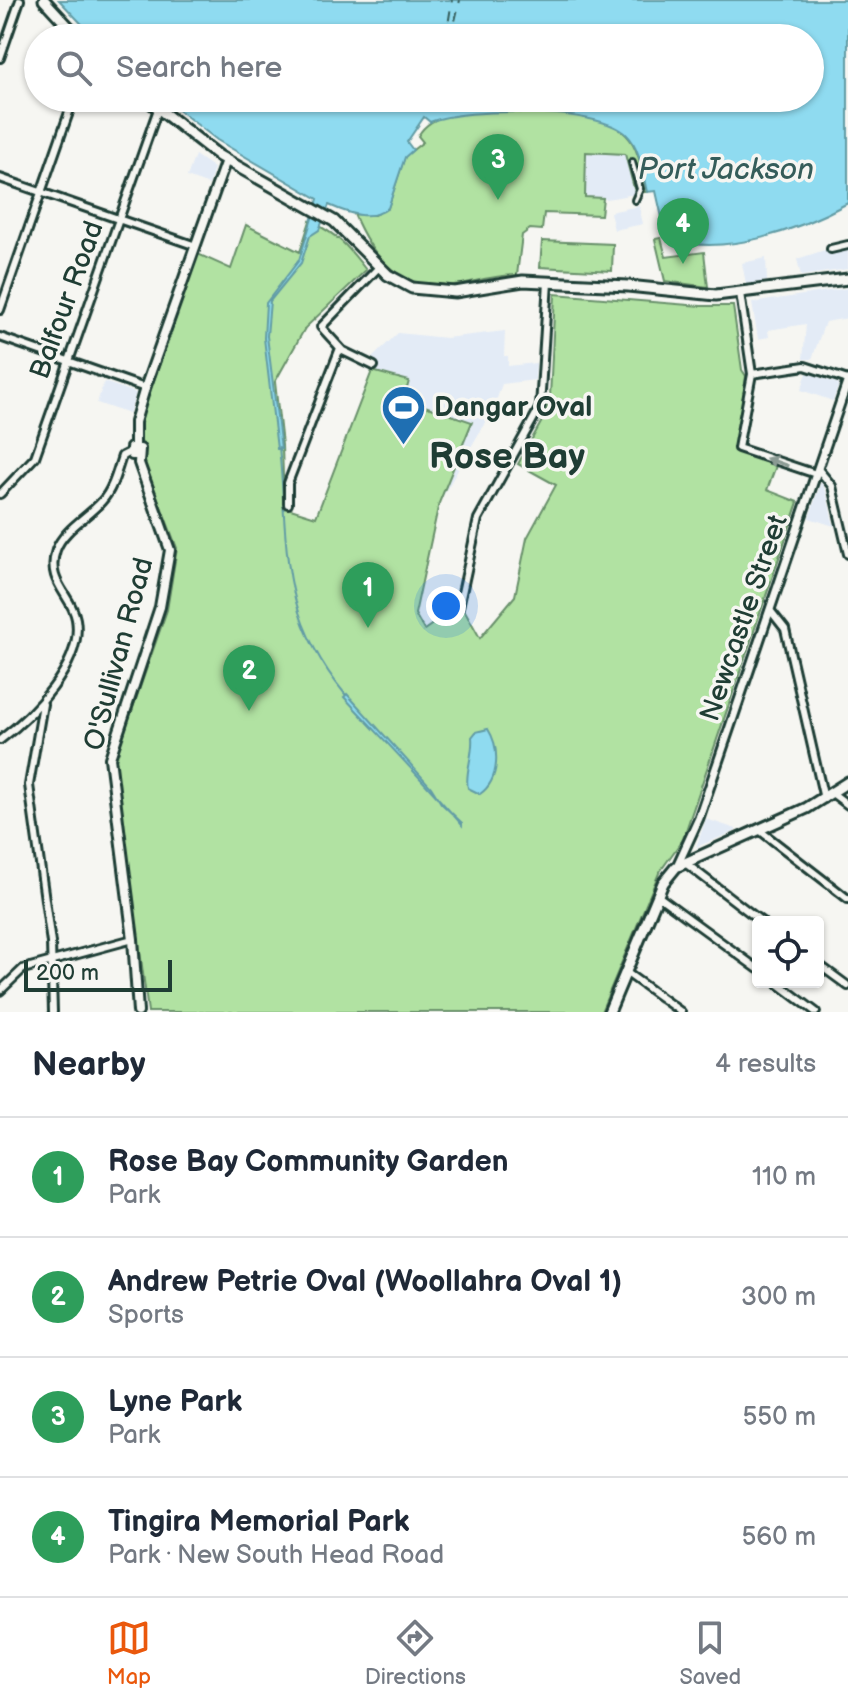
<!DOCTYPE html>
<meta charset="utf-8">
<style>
:root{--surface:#fff;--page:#f2f2f3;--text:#1f2937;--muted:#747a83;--line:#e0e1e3;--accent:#ea580c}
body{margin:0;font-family:"Balsamiq Sans",sans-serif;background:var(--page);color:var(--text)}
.controls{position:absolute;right:24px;bottom:24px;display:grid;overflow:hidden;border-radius:8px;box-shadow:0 2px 6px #0004}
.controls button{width:72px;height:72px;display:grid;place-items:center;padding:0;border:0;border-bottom:2px solid var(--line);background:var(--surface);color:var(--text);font:40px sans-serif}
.scale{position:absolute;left:24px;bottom:20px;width:148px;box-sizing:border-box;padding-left:8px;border:4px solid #1f3d34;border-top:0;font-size:22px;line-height:28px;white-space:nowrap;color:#1f3d34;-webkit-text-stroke:6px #f6f6f2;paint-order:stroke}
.you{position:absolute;left:446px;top:606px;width:28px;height:28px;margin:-20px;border:6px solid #fff;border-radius:50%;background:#1a73e8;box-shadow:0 0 0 12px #1a73e833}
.badge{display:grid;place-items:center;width:52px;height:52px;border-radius:50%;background:var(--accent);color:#fff;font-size:26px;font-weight:700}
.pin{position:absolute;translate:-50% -66px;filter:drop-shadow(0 2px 4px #0008)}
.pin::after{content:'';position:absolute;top:42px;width:28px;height:24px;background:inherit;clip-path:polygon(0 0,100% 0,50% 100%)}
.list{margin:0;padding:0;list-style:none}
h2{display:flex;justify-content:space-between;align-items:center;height:104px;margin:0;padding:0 32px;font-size:34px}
h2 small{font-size:26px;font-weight:400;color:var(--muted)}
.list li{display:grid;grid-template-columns:52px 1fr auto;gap:24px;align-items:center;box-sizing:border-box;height:120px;padding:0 32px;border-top:2px solid var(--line)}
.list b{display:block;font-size:30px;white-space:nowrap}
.list p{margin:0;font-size:26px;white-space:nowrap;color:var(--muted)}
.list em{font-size:26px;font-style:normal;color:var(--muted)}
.icon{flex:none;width:44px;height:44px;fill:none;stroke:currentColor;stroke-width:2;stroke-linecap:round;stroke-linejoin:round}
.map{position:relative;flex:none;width:848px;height:1012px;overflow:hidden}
.search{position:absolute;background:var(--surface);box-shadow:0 2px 6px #0004;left:24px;right:24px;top:24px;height:88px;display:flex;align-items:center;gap:20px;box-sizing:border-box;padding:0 28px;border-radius:44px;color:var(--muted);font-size:30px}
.sheet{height:584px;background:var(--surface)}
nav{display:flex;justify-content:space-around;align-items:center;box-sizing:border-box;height:112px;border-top:2px solid var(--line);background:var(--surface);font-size:22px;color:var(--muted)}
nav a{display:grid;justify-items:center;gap:4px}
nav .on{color:var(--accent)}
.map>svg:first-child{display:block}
.built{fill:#e3ebf6}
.green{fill:#b1e2a2;stroke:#68906b;stroke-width:2}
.water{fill:#8fdbf0;stroke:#629ca5;stroke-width:2}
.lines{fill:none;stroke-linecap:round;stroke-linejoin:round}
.stream{stroke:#629ca5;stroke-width:2}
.ferry{stroke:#355d5a;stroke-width:2;stroke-dasharray:10 8;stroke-linecap:butt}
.pedestrian-casing{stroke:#1f3d34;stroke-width:10}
.minor-casing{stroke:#1f3d34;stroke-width:12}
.tertiary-casing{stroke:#1f3d34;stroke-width:13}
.secondary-casing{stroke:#1f3d34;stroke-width:14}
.primary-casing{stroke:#1f3d34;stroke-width:15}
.pedestrian{stroke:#f6f6f2;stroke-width:4}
.minor{stroke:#f6f6f2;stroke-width:6}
.tertiary{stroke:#f6f6f2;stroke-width:7}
.secondary{stroke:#f6f6f2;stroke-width:8}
.primary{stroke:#f6f6f2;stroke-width:9}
.oneway{fill:#8a9a93}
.labels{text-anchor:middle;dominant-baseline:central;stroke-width:7;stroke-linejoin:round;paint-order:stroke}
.street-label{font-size:28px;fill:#1f3d34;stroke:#f6f6f2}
.poi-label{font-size:28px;font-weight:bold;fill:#1f3d34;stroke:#f6f6f2;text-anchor:start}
.water-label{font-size:30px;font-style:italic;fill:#355d5a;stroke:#f6f6f2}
.district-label{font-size:36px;font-weight:bold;fill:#1f3d34;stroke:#f6f6f2}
</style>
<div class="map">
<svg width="848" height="1012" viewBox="0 0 848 1012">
<rect width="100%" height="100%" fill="#f6f6f2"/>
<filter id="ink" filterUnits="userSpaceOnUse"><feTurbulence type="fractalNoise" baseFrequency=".0125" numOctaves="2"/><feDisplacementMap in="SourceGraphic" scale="16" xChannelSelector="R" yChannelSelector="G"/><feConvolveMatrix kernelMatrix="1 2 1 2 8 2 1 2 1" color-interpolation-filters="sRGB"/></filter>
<g filter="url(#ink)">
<path class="built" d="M586,152L625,153L635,194L607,199L585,197Z
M195,155L214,168L209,185L187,177Z
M639,206L643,224L614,230L610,212Z
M831,248L832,252L848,250V269L801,276L797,259Z
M766,258L767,281L746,284L742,263Z
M848,288V318L825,322L812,359H803L806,324L768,330L769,337L758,339L752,303Z
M505,331L504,356H508V366L536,363L535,380L502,384L494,407L439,503L434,528L327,490L376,361L372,358L398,333L446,338Z
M807,373L839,384L833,401L801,390Z
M104,382L136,393L129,414L97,403Z
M821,482L826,491L834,526L809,518Z
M706,819L736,829V831L696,847Z"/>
<path class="green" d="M519,112C552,114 612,108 633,144C641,158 643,177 647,192H635L625,154L586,152L585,197L603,198L601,215L544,213L542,230L530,229L522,235L517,275C497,275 480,280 462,284C404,294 374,262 354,214L374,215L388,208L405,156L423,142L418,136C436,104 488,113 519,112Z
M310,221C338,235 346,244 366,270L305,328L275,382L282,445L284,507L316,517L372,371L409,381L404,399L472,422L439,503L415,614L424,630L454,609L465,611L480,638L515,596L527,538L556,485L518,464L543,419L550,397L555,294L701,306H733L742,370L746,376L736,449L777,463L767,490L798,502L683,839L659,873L601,1012H148L115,759L167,610L177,548L142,457L140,421L198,254L231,269L246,225L300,252Z
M661,238L666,257L704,252L708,287L665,281L655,239Z
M542,241L613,244L612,271L540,267Z"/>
<path class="water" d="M59,0H848V203C798,230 728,256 672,240L671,233L665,231L656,191L647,192C642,173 641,149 627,135C600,107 465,107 430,122L424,117L407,142L413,150L405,157L388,208C371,222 347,213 329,205L319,230L310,236L301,263L270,301L267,336L281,449H277L264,338L266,303L299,260L318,199L217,140L163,98H810V38H95Z
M347,694L431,787L441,803L462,823V825C424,781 383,739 344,697Z
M488,729C500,748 500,780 480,794L468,788C464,774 474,755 472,737L476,732Z"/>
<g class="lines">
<path class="stream" d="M279,447C289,545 277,611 345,694"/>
<path class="ferry" d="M446,38L452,0
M451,38L460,0"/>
<defs>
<path id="pedestrian" d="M632,162L640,189L635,200"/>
<path id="minor" d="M0,58L20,0
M0,178L196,246
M831,249L848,245
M740,293L752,374L738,448L816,474
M0,310L74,98
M0,337L145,388
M374,366L343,351L321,327L379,267
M752,374L805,366L848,380
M818,469L832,486L848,554
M0,494L35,457L158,109
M288,504V483L340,348
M459,607L478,519L540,407L548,282
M770,610L785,629L824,799
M43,704L29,785L51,943L53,1012
M0,740C32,716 84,664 76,619C72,595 45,582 56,550C63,530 88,517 102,501C113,489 117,471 122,456L130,452
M832,793L848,805
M758,829L848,899
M684,862L762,922
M658,896L758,969
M818,964L848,986
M627,973L681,1012
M776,982L816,1012
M0,991L23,969L133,939"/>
<path id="tertiary" d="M677,866L699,818L848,380"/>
<path id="secondary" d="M135,446V422L145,388L226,160
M138,1012L133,939L110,758L160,607L170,550L139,463L140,449L131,448L132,455H138"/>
<path id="primary" d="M44,0L79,38
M145,98L219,156L334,221L388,275L412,288L455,292L523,281L628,286L716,295L848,279
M609,1012L663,883L676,867L807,808L848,782"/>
</defs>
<use href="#pedestrian" class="pedestrian-casing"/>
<use href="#minor" class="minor-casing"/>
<use href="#tertiary" class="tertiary-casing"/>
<use href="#secondary" class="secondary-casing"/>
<use href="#primary" class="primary-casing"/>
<use href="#pedestrian" class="pedestrian"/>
<use href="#minor" class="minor"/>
<use href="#tertiary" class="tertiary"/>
<use href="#secondary" class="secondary"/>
<use href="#primary" class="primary"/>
</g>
<defs><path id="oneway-solid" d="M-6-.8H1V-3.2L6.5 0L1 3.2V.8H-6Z" transform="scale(2)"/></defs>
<use class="oneway" href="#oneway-solid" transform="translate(777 462) rotate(-161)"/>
</g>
<defs>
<symbol id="stadium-pin" viewBox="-11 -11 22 30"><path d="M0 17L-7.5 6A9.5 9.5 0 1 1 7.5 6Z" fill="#1f6fb2" stroke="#f6f6f2"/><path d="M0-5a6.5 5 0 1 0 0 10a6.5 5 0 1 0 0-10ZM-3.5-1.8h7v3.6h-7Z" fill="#fff"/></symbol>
</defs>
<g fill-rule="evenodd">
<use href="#stadium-pin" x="378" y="382" width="51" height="69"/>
</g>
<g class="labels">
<g class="street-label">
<text transform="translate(67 300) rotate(-70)">Balfour Road</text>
<text transform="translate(744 618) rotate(-71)">Newcastle Street</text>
<text transform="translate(119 654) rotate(-75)">O'Sullivan Road</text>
</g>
<g class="poi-label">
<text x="434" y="407">Dangar Oval</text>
</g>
<g class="water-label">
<text x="726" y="170">Port Jackson</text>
</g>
<g class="district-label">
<text x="507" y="457">Rose Bay</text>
</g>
</g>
</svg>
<div class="controls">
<button><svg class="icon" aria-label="locate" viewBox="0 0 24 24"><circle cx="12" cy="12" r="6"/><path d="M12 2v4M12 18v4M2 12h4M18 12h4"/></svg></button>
</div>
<div class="scale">200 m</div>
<div class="you"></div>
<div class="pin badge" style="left:368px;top:628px;background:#2e9e5b">1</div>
<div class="pin badge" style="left:249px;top:711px;background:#2e9e5b">2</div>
<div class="pin badge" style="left:498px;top:200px;background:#2e9e5b">3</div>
<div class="pin badge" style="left:683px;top:264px;background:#2e9e5b">4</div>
<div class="search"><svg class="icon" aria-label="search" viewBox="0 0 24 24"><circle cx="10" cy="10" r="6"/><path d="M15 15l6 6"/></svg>Search here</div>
</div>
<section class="sheet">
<h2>Nearby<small>4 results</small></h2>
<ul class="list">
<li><span class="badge" style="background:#2e9e5b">1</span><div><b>Rose Bay Community Garden</b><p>Park</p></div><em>110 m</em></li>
<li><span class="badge" style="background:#2e9e5b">2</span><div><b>Andrew Petrie Oval (Woollahra Oval 1)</b><p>Sports</p></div><em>300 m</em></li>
<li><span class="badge" style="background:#2e9e5b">3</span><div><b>Lyne Park</b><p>Park</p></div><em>550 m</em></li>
<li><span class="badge" style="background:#2e9e5b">4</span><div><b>Tingira Memorial Park</b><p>Park · New South Head Road</p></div><em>560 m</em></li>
</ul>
</section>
<nav>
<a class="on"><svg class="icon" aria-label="map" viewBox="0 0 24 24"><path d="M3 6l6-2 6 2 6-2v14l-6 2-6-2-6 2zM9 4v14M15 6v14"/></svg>Map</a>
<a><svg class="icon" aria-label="directions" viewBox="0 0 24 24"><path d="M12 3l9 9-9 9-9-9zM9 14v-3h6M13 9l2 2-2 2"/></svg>Directions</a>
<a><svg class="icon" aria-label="saved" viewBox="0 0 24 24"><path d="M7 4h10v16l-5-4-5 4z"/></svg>Saved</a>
</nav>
